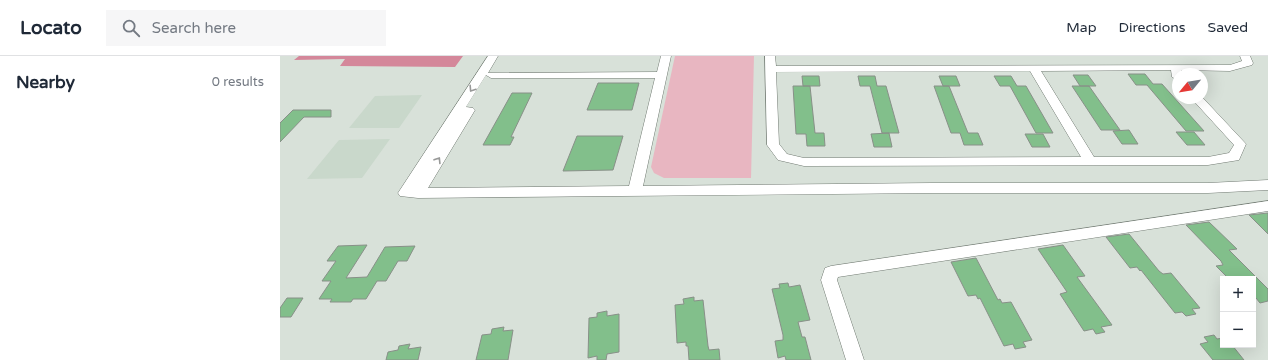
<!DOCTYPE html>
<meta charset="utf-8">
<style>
:root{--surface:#fff;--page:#f6f6f7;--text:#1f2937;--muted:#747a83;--line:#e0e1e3}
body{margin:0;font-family:"Varela Round",sans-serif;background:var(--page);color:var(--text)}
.controls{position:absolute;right:12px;bottom:12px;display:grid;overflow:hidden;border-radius:0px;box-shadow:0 4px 16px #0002}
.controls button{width:36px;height:36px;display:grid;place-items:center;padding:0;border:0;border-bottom:1px solid var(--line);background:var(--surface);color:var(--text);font:20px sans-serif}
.compass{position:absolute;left:892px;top:12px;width:36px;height:36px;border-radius:50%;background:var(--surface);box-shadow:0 4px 16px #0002;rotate:240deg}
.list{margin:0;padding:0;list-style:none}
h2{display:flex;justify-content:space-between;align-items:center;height:52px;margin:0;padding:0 16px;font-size:17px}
h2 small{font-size:13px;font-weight:400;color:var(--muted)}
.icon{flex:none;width:22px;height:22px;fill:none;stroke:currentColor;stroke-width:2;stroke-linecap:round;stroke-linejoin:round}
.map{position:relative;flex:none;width:988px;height:304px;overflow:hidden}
header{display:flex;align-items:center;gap:24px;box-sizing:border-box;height:56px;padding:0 20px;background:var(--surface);border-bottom:1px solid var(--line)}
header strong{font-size:19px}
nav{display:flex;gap:22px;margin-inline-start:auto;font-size:14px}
.search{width:280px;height:36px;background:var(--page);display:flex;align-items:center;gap:10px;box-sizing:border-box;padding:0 14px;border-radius:0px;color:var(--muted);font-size:15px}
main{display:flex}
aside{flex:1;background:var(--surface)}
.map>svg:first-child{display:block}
.built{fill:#c9d8cb}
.green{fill:#e8b6c1}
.forest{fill:#d4879a}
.building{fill:#82bf8b;stroke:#889088}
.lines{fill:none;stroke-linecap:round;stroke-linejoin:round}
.minor-casing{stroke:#717a72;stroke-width:1}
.minor{fill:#fff;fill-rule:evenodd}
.oneway{stroke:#989998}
</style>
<header>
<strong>Locato</strong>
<div class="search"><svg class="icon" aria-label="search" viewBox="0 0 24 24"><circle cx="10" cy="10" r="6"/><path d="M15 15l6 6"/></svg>Search here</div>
<nav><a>Map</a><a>Directions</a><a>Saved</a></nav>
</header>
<main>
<aside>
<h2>Nearby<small>0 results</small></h2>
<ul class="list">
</ul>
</aside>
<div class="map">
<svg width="988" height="304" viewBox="0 0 988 304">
<rect width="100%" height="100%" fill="#d8e1d9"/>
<path class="built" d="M142,39L119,72H69L95,40Z
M110,83L82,122L27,123L59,84Z"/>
<path class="green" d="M395,0H474L471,122H384L374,117L371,111Z"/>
<path class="forest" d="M19,0H183L175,11L60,10L65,3L14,4Z"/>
<path class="building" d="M848,18H865L873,28H882L924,75H906L867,29H856Z
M793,19H808L816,30H800Z
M522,20H539L540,30H523Z
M578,20H595L597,30H606L619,77H602L590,30H580Z
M659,20H676L680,30H663Z
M714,20H731L737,30H746L773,77H756L730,30H720Z
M318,27H359L352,54H307Z
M513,30H530L535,77H544L545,90H527L526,78H516Z
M654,30H669L688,77H698L703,89H684L680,77H671Z
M792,30H809L840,74H821Z
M232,37H252L231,81H234L230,89H203Z
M13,54H51V61H24L0,86V67Z
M849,74L858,88H842L833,75Z
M896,76H914L925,89H907Z
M609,77L612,91H594L591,78Z
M745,78H763L770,91H752Z
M297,80H343L333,114L283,115Z
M988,157V178L969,159Z
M929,166L957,193L949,194L988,233V245L980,247L976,242L973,243V223H949L936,210L943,209L941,205L906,169Z
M849,178L879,215L883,218L891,217L920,252L912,253L916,258L906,260L902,256L895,257L861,214L860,215L857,211L850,212L826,181Z
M87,189L66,222L87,221L105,191L135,190L127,205H118L106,225H97L86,243H73L71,246H50L52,243H39L51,225H42L56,205H47L58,190Z
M783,189L805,220L797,221L832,269L821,271L825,276L816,278L813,273L804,275L780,238L787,236L785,233L758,193Z
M696,202L718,244L720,243L722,247L731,246L752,284L743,286L746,291L735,293L733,288L724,290L700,242L698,243L696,239L688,240L671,206Z
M508,227L509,231L520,229L530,264L518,266L522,281H525L531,304H506L505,300L498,302L495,285L503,284V279L492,233L500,232L499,228Z
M414,241V245L423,244L428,290L429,294L439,293L440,304H409L408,290H406V286L397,287L395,249L404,248L403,243Z
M7,242H23L11,261H0V252Z
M327,255V260L339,258V296L327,298L326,304H317V300L308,302L309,262L317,261V257Z
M224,271L223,275L233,274L228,304H196L202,279L211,278L212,273Z
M934,279L937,283L943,282V289H952L964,304H933L920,288L928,286L924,281Z
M130,288L128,293L141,291L138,304H106L108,296L118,294L119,290Z"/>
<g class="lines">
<defs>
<path id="minor" d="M208,0H218L208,17L377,16L381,0H391L363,130L652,127H928L988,124V134L928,137H652L138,142L120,140L118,137L120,134ZM206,19L211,22H375L349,130L148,132L195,54L193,52L186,51Z
M485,0H495L496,10L950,9L962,5L960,0H970L973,7L972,9L950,15L901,14V18H898V24L892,21L891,14L761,15L814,101H928L949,97L954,89L911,42H922V41L966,88L959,104L928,109L524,110L498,104L487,89ZM750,15L801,101L524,102L507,98L499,88L496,16Z
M988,145V155L558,221L557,224L584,304H566L541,224L545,212L551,210Z"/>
</defs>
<use href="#minor" class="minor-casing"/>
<use href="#minor" class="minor"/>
</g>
<defs><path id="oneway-chevron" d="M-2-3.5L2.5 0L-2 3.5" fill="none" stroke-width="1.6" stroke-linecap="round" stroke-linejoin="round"/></defs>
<g class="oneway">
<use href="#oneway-chevron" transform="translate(192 33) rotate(123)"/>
<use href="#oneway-chevron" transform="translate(158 104) rotate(-58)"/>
</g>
</svg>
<div class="controls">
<button>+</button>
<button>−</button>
</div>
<svg class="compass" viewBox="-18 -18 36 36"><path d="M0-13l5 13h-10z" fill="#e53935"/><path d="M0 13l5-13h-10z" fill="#747a83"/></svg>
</div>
</main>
